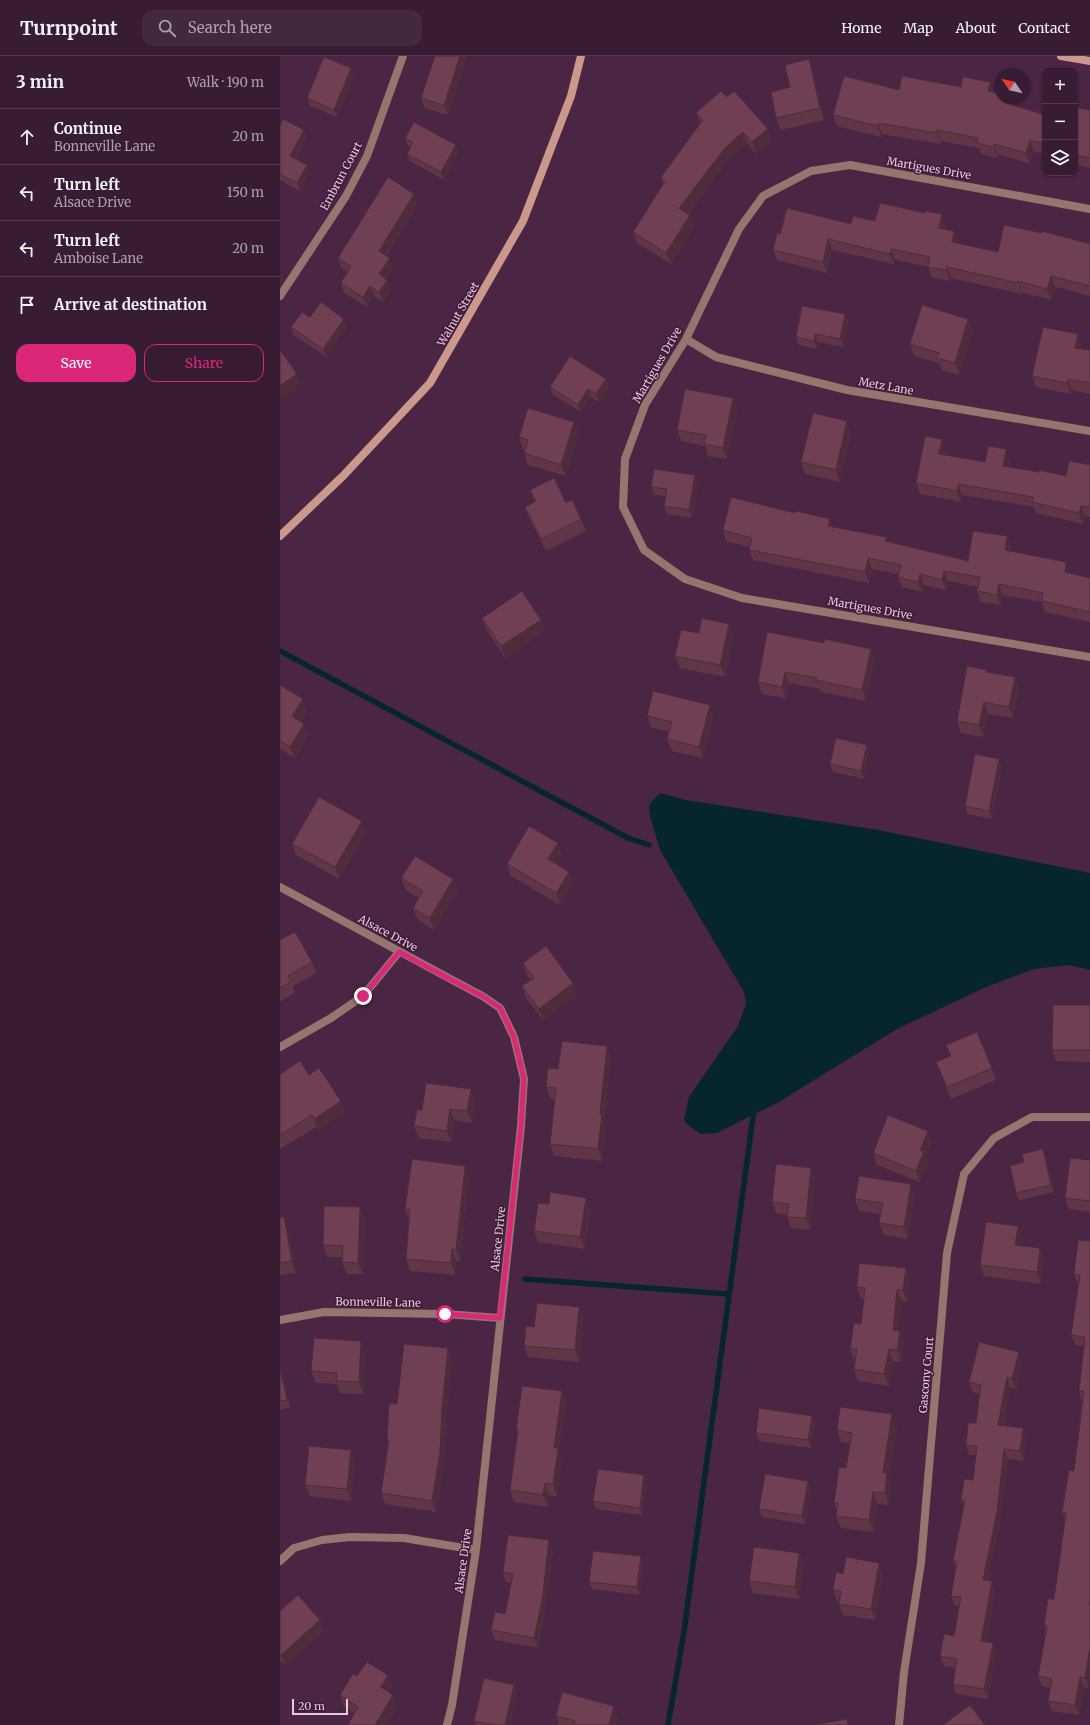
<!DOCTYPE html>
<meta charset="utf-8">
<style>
:root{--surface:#381c33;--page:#43293f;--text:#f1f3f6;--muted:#aba1ac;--line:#523a4e;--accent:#db2777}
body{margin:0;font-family:Merriweather,serif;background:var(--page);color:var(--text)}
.controls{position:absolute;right:12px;top:12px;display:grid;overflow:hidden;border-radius:8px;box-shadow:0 1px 3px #0004}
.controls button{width:36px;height:36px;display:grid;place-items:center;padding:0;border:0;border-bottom:1px solid var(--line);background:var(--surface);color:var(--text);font:20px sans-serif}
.compass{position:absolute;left:714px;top:12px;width:36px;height:36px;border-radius:50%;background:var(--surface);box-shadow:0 1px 3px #0004;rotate:304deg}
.scale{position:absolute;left:12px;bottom:10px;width:56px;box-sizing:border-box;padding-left:4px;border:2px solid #e3cadd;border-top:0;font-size:11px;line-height:14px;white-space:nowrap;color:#e3cadd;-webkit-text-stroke:3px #401b39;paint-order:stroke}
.stop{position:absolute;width:12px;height:12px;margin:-9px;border:3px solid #db2777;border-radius:50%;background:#fff}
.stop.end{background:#db2777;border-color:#fff;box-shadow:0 1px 4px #0008}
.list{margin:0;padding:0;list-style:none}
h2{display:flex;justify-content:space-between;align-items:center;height:52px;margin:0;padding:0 16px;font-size:17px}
h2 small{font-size:13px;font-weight:400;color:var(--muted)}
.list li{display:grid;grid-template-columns:26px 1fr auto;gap:12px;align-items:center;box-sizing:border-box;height:56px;padding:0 16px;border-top:1px solid var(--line)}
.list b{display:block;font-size:15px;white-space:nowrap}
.list p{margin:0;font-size:13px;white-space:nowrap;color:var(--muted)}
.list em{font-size:13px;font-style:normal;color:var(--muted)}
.actions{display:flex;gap:8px;padding:12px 16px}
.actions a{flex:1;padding:9px 0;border:1px solid var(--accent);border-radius:12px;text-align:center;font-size:14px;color:var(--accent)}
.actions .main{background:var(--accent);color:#fff}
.icon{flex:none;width:22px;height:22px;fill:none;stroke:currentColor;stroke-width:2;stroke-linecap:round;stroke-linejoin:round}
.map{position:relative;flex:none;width:810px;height:1669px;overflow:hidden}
header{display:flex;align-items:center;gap:24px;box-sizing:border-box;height:56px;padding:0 20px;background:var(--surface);border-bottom:1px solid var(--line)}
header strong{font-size:19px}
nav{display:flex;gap:22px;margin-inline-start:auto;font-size:14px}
.search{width:280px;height:36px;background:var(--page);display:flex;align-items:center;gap:10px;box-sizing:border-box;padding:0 14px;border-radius:12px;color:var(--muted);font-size:15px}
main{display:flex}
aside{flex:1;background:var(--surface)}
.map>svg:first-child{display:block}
.water{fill:#06252c}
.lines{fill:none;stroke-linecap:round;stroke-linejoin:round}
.stream{stroke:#06252c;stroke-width:5.5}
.street{stroke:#95756d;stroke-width:8}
.secondary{stroke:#cb988b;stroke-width:8}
.wall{fill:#603647}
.shaded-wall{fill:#4e2c3a}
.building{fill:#703f53;stroke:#4e2c3a}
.route{stroke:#db2777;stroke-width:5}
.labels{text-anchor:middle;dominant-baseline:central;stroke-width:3;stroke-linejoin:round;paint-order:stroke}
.street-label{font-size:11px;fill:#e3cadd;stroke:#401b39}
</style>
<header>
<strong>Turnpoint</strong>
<div class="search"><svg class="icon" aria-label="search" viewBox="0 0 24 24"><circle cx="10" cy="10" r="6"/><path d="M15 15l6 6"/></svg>Search here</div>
<nav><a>Home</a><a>Map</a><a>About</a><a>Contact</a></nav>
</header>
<main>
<aside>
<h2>3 min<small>Walk · 190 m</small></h2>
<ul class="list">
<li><svg class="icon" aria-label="ahead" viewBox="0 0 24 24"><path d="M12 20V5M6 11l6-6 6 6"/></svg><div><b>Continue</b><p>Bonneville Lane</p></div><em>20 m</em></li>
<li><svg class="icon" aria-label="left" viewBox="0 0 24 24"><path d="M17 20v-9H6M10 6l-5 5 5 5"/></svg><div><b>Turn left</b><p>Alsace Drive</p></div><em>150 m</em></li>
<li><svg class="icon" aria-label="left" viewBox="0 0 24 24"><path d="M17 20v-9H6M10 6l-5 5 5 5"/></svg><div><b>Turn left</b><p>Amboise Lane</p></div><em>20 m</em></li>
<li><svg class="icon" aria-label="arrive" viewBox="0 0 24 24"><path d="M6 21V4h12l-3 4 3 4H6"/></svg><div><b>Arrive at destination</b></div></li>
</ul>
<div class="actions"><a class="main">Save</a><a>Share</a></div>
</aside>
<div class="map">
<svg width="810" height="1669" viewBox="0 0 810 1669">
<rect width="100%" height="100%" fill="#4b2544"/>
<path class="water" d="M380,737L406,744L598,774L810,817V914L789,909L754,913L706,931L617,973L497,1047L437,1077L421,1078L409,1070L404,1064L409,1041L458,970L466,948L464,936L380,794L370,760L369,751L372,745Z"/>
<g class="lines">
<path class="stream" d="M0,595L348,782L369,789
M245,1223L448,1238
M388,1669L404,1576L474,1053"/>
<path class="street" d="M810,153L570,109L531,115L483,140L459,173L406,283L365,349L345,403L343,451L364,494L405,523L462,542L810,601
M0,240L66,140L87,100L123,0
M406,283L436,301L567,334L810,375
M0,831L204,941L220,952L234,981L244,1023L241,1070L196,1494L172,1649L167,1669
M0,991L51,962L83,940L119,896
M0,1264L44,1256L165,1258L220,1262
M0,1505L14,1492L42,1484L70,1481L124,1482L196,1494
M619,1669L624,1616L641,1507L667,1197L684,1118L714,1082L752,1061H810"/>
<path class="secondary" d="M781,0L810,5
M0,480L63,420L150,327L243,165L291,40L301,0"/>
</g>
<path class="wall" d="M155,0H187L168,59L145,52L141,42Z
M529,3L533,15L544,64L501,74L496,62L510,31Z
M71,12L74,20L57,61L30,50L27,42Z
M619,34L713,37L728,47L765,59V98L754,95L750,108L718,98V102L701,98L699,92L661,85V88L602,78L601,81L557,70L553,59Z
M447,41L492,84L476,98L467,87L449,103L408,158L410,159L414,171L391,208L357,187L353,176L383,128L381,121L421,68L416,57Z
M810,54V112L795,109V64Z
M0,70L27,82L16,103L27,109L30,117L20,135L0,124Z
M125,82L179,96L164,124L130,105L127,98L131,91L128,90Z
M138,148L106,200L113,212L106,223L111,234L103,246L94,240L87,251L64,237L61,227L68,216L61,212L58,202Z
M595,165L666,169L665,173L674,175L678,186V187L718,196L810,188V240L775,231L771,244L742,236V238L671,222L670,225L652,222L648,211L615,204L614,208L552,194L547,217L497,204L493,194L500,178L571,168Z
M565,258L568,266L563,291L538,286L537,293L519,289L516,281Z
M30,261L67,271L46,301L14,279L11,271Z
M688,263L693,274L679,319L662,314L659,307L634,300L630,288Z
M802,289L801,293L810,294V338L792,334L791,338L756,331L752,320Z
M326,323L329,331L319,346L311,341L301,356L273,339L270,331Z
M453,342L457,354L447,403L428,400L425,390L401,385L397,374Z
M294,366L298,378L286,420L248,409L244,397L245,393H243L239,381Z
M571,377L560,426L525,418L521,406Z
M666,394L665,399L705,406L730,404L729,411L759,416L786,420L810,409V461L805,460L803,468L756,457L754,451L682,439L681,446L640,438L636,427Z
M415,419L418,427L412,462L387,458L384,450L386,440L374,439L371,431Z
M250,434L286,447L301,463L306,475L266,495L249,462L245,451L255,446Z
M515,457L553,471L606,481L607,485L688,505L727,480L731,491L730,495L790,517L810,522V566L765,556L762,546L722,539L720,549L701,546L697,535L698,531L668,525L666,534L644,529L642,536L622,531L618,521V518L592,513L589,527L473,504L469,494L470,491L446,485L443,474Z
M202,562L265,575L225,602L206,573Z
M487,576L595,604L586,645L541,636L540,633L509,627L506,642L482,638L478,626Z
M419,577L453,579L445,621L400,612L395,600Z
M708,616L735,621L739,633L733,662L708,658L703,681L681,677L677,665Z
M0,629L27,655L21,665L29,679L15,702L0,693Z
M367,660H434L423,702L392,695L387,683L389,676L371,671Z
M589,697L584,723L553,716L550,708Z
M719,703L722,710L712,763L687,758L685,750Z
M86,777L59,823L16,799L12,788Z
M282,798L276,808L289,816L293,827L280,849L231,820L227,808Z
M121,822L173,823L177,835L154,874L137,863L133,852L139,842L126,834Z
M0,884L32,906L36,917L13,930L15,937L0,945Z
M243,907L298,938L263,964L246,942L242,930L251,924L247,919Z
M810,949V1006L776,1005L772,994Z
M666,989L712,1012L716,1024L671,1043L656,1006L670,1000Z
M331,1001L324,1065L326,1070L322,1105L274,1100L270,1088L275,1043L270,1042L266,1031L278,1013Z
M0,1018L29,1019L65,1057L38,1075L36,1071L0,1093Z
M195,1045L192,1067L174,1064L171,1086L139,1082L134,1070L142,1054Z
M652,1086L646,1101L648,1107L640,1126L597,1109L593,1097Z
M763,1093L766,1101L774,1136L739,1144L736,1137L744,1106Z
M810,1104V1156L789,1153L785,1142Z
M185,1110L189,1121L180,1205H176L175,1219L130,1215L126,1203L129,1164L125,1153Z
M535,1123L530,1174L511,1172L507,1161V1159L496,1157L492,1146Z
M635,1140L628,1183L604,1179L599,1167L601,1158L579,1155L575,1143Z
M269,1148L311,1153L305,1193L258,1186L254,1175Z
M0,1161H4L8,1172L16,1217L0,1219Z
M85,1163L83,1218H67L62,1206L63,1201H47L43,1189Z
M742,1182L741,1190L760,1192L764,1203L761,1228L704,1220L700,1209Z
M810,1185L809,1632L804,1631L799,1659L772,1655L768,1645L771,1632L762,1630L758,1620L766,1576L764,1570L774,1543L785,1464L782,1456L794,1415L802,1345L799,1335L804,1290L795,1289L791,1279L798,1228L794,1218Z
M626,1212L630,1224L627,1246L622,1245L618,1274L620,1275L624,1286L621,1306L613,1305L609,1330L578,1325L574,1313L575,1303H574L570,1292L581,1268L584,1243H581L577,1231Z
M303,1262L299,1306L248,1301L244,1290L254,1271Z
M81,1285L85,1296L83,1338L60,1337L57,1328L36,1327L31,1315Z
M172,1304L166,1363L164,1407L156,1456L105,1448L101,1437L109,1389L107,1383L117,1348Z
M742,1306L736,1333L730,1331L724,1370L743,1372L746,1382L744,1405L728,1403L720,1465L708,1525L715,1535L706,1586L713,1587L716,1597L708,1643L676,1638L673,1628L676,1612L664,1610L660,1600L674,1580L679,1550H675L671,1540L676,1512L673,1505L684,1451L681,1444L693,1424L696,1399H689L686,1389L696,1367L700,1338L693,1336L689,1326Z
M0,1312L3,1319L10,1351L0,1354Z
M282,1335L286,1347L279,1395L282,1404L277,1440L269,1439L268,1451L234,1446L230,1434L238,1378L236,1373Z
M532,1360L535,1368L531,1392L479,1385L476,1377Z
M617,1370L609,1421L611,1429L609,1449L597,1448L594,1476L561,1472L556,1460L557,1454L554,1447L566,1412L570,1387L561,1386L557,1374Z
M75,1405L71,1445L30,1440L25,1429Z
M364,1419L367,1427L362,1459L316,1453L313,1445Z
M528,1425L531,1433L525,1468L482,1461L479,1453Z
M273,1494L265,1555L258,1592L215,1584L211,1574L225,1558L232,1527L226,1526L223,1516Z
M519,1497L524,1508L519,1543L473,1537L469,1525Z
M361,1500L363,1508L360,1539L312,1533L309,1526Z
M599,1507L603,1518L595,1564L563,1559L559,1548V1546L557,1545L553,1534L563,1518Z
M0,1555L40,1564L44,1575L5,1609L0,1604Z
M108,1619L112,1631L109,1636L118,1651L106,1669H68L74,1657L64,1651L60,1639L77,1620Z
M234,1629L237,1637L229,1669H196L194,1665Z
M276,1660L338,1661L336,1669H279Z"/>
<path class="shaded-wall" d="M180,0H187L168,59L164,49Z
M529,3L533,15L544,64L540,52Z
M71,12L74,20L57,61L54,54Z
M710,26L714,37L708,35Z
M724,42H726L728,50L723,46Z
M598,67L602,78L601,81L598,70Z
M488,73L492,84L476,98L472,86Z
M24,74L27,82L13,108L10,100Z
M657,74L661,85V88L657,77Z
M463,76L467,87L449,103L403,164L399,152L445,92Z
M750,84L754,95L750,108L746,97Z
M714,88L718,98V102L714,91Z
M176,89L179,96L164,124L161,116Z
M27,109L30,117L20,135L17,127Z
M134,138L138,148L102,205L99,195Z
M662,158L666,169L663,183L659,172Z
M410,159L414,171L391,208L386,197Z
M674,175L678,186L676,197L672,186Z
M548,183L552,194L547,217L543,206Z
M611,193L615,204L614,208L610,198Z
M110,202L113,212L103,228L99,218Z
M667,211L671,222L670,225L666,214Z
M771,220L775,231L771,244L767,233Z
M107,224L111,234L103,246L99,236Z
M738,225L742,236V238L738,227Z
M90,230L94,240L87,251L83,241Z
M565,258L568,266L563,291L560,283Z
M64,263L67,271L46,301L43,293Z
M688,263L693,274L679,319L675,307Z
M535,278L538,286L537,293L534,285Z
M798,278L802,289L799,303L795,292Z
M17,318L21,329L0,344V330Z
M326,323L329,331L319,346L316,338Z
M788,323L792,334L791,338L787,327Z
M308,333L311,341L301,356L298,349Z
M453,342L457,354L447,403L443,392Z
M567,365L571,377L560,426L556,414Z
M294,366L298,378L286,420L281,409Z
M662,383L666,394L663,408L659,398Z
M726,393L730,404L727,421L723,410Z
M415,419L418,427L412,462L409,454Z
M678,428L682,439L681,446L677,435Z
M801,450L805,460L803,468L799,457Z
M550,463L554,473L548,470Z
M727,480L731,491L729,505L725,494Z
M588,502L592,513L589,527L585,516Z
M786,506L790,517L788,527L785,516Z
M664,515L668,525L666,534L662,524Z
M640,518L644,529L642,536L638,526Z
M719,528L722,539L720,549L717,539Z
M261,564L265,575L225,602L221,590Z
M449,568L453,579L445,621L440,609Z
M591,593L595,604L586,645L582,634Z
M505,616L509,627L506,642L502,631Z
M735,621L739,633L733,662L729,651Z
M23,643L27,655L16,672L12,660Z
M704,646L708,658L703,681L699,669Z
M430,649L434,660L423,702L419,691Z
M24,668L29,679L15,702L10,691Z
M587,689L589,697L584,723L581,715Z
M719,703L722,710L712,763L709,755Z
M82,765L86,777L59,823L55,811Z
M278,787L282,798L272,815L268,803Z
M289,816L293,827L280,849L276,837Z
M173,823L177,835L154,874L150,862Z
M293,927L298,938L263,964L259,953Z
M327,990L331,1001L324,1065L326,1070L322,1105L318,1093L320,1058Z
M191,1033L195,1045L192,1067L187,1055Z
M61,1045L65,1057L38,1075L34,1063Z
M170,1053L174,1064L171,1086L167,1075Z
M648,1075L652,1086L646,1101L648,1107L640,1126L636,1115L640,1094Z
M763,1093L766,1101L774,1136L771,1129Z
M185,1110L189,1121L180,1205L176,1194Z
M531,1112L535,1123L530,1174L526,1162Z
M631,1128L635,1140L628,1183L624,1171Z
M306,1142L311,1153L305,1193L300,1181Z
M80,1151L85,1163L83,1218L78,1207Z
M4,1161L8,1172L16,1217L12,1205Z
M738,1170L742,1182L739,1200L735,1189Z
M760,1192L764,1203L761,1228L757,1216Z
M172,1193L176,1205L175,1219L171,1207Z
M626,1212L630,1224L627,1246L623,1234Z
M617,1234L622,1245L617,1285L613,1274Z
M299,1251L303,1262L299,1306L295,1294Z
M620,1275L624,1286L621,1306L617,1294Z
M81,1285L85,1296L83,1338L79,1326Z
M168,1292L172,1304L166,1363L164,1407L156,1456L152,1445Z
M609,1293L613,1305L609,1330L604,1318Z
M739,1296L742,1306L736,1333L732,1323Z
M0,1312L3,1319L10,1351L7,1344Z
M727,1321L730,1331L722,1379L718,1369Z
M282,1335L286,1347L279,1395L282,1404L277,1440L273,1428L274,1392Z
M612,1358L617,1370L609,1421L611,1429L609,1449L605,1437L603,1416Z
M532,1360L535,1368L531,1392L528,1384Z
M743,1372L746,1382L744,1405L740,1395Z
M724,1393L728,1403L720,1465L707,1534L703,1524Z
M71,1394L75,1405L71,1445L67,1433Z
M364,1419L367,1427L362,1459L360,1452Z
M528,1425L531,1433L525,1468L522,1460Z
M265,1427L269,1439L268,1451L263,1439Z
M593,1436L597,1448L594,1476L589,1464Z
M269,1484L273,1494L265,1555L258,1592L254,1582Z
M519,1497L524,1508L519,1543L515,1531Z
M361,1500L363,1508L360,1539L357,1531Z
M599,1507L603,1518L595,1564L591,1553Z
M712,1525L715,1535L704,1595L701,1585Z
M40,1564L44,1575L5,1609L1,1599Z
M713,1587L716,1597L708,1643L704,1633Z
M810,1591V1624L809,1632L805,1622Z
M108,1619L112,1631L105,1643L101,1631Z
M800,1621L804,1631L799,1659L795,1649Z
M234,1629L237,1637L229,1669H225Z
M113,1639L118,1651L106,1669H95Z
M334,1650L338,1661L336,1669H329Z"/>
<path class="building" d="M155,0H180L164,49L141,42Z
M44,1L71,12L54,54L27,42Z
M529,3L540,52L496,62L491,36L510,31L505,9Z
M564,20L619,34L622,20L681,31L683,21L710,26L708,35L720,38V42H724L723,46L765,59V88L750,84L746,97L714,88V91L697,87L698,82L657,74V77L598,67V70L553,59Z
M441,35L447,41L454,35L488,73L472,86L463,76L445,92L399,152L410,159L386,197L353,176L385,125L381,121L423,64L416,57Z
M798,52L810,54V102L795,99V64Z
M3,63L24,74L10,100L27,109L17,127L0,118V70Z
M134,66L176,89L161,116L127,98L133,86L125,82Z
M108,121L134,138L99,195L110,202L99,218L107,224L99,236L90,230L83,241L61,227L71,210L58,202Z
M600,147L645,157V155L662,158L659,172L674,175L672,186L718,196L724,169L762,177V175L810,188V230L771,220L767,233L738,225V227L667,211L666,214L648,211L650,201L611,193L610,198L548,183L543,206L493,194L497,177L500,178L507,152L571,168L573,160L595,165Z
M41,246L64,263L43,293L11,271L22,256L30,261Z
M642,249L688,263L675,307L657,302L659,297L630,288Z
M522,250L565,258L560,283L535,278L534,285L516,281Z
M763,271L798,278L795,292L810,294V327L788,323L787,327L752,320Z
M0,294L17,318L0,330Z
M290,300L326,323L316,338L308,333L298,349L270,331Z
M405,333L453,342L443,392L424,388L426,379L397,374Z
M248,352L294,366L281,409L244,397L248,384L239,381Z
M533,357L567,365L556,414L521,406Z
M645,380L662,383L659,398L705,406L708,390L726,393L723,410L759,416V414L786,420L789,405L810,409V451L801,450L799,457L752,446L753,441L678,428L677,435L636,427Z
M374,413L415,419L409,454L384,450L387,433L371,431Z
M274,422L286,447L292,444L301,463L261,483L245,451L256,445L250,434Z
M451,441L515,457L516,455L550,463L548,470L606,481L605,485L688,505L693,475L727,480L725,494L786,506L785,516L810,522V556L762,545L763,537L719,528L717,539L697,535L700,521L664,515L662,524L640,518L638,526L618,521L621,509L588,502L585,516L469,494L472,482L443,474Z
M242,535L261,564L221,590L202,562Z
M422,562L449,568L440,609L395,600L401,574L419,577Z
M487,576L544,587L545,583L591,593L582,634L536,624L537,622L505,616L502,631L478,626Z
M687,610L707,614L706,616L735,621L729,651L704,646L699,669L677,665Z
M0,629L23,643L12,660L24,668L10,691L0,684Z
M373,635L430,649L419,691L387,683L392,666L367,660Z
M556,682L587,689L581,715L550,708Z
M695,698L719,703L709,755L685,750Z
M39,741L82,765L55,811L12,788Z
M249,770L278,787L268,803L289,816L276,837L227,808Z
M135,800L173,823L150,862L133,852L143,835L121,822Z
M15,876L32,906L8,920L11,926L0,932V884Z
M266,890L293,927L259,953L242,930L254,922L243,907Z
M773,949H810V994H772Z
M697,976L712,1012L667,1031L656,1006L671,1000L666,989Z
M282,985L327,990L320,1058H322L318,1093L270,1088L276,1032L266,1031L268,1012L278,1013Z
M20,1005L29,1019L39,1012L61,1045L34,1063L32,1059L0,1079V1018Z
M146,1027L191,1033L187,1055L170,1053L167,1075L134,1070L137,1054H142Z
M608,1059L648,1075L640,1094L644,1095L636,1115L593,1097Z
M763,1093L771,1129L736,1137L730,1110L744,1106L742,1098Z
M790,1102L810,1104V1145L785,1142Z
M132,1103L185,1110L176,1194L172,1193L171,1207L126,1203L130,1153H125Z
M496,1108L531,1112L526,1162L507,1161L509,1148L492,1146Z
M579,1120L631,1128L624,1171L599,1167L603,1147L575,1143Z
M270,1136L306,1142L300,1181L254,1175L258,1147L269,1148Z
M44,1150L80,1151L78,1207L62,1206L63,1190L43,1189Z
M0,1161H4L12,1205L0,1207Z
M706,1166L738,1170L735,1189L760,1192L757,1216L700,1209Z
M798,1184L810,1185V1545L809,1549H810V1591L805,1622L800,1621L795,1649L768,1645L772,1623L758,1620L767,1570H764L768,1543H774L786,1457L782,1456L789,1414L794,1415L804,1335H799L805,1281L791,1279L800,1219L794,1218Z
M579,1207L626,1212L623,1234H617L613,1274L620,1275L617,1294L609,1293L604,1318L574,1313L577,1293L570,1292L574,1267L581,1268L585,1232L577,1231Z
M257,1247L299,1251L295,1294L244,1290L246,1270L254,1271Z
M34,1282L81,1285L79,1326L56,1325L57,1317L31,1315Z
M699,1286L739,1296L732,1323L727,1321L718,1369L743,1372L740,1395L724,1393L717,1455L703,1524L712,1525L701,1585L713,1587L704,1633L673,1628L677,1603L660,1600L664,1578L674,1580L681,1541L671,1540L677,1506L673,1505L685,1444H681L684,1423L693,1424L697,1390L686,1389L688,1367H696L701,1329L689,1326Z
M124,1288L168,1292L162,1351L160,1396L152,1445L101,1437L109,1384L107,1383L109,1348H117Z
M0,1312L7,1344L0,1345Z
M242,1330L282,1335L274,1392H278L273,1428L265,1427L263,1439L230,1434L238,1373H236Z
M560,1351L612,1358L603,1416L607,1417L605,1437L593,1436L589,1464L556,1460L558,1447H554L559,1411L566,1412L572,1377L557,1374Z
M479,1352L532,1360L528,1384L476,1377Z
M29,1390L71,1394L67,1433L25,1429Z
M318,1413L364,1419L360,1452L313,1445Z
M485,1418L528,1425L522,1460L479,1453Z
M228,1479L269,1484L262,1545L254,1582L211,1574L215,1556L225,1558L233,1518L223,1516Z
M474,1491L519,1497L515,1531L469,1525Z
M313,1495L361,1500L357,1531L309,1526Z
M566,1501L599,1507L591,1553L559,1548L561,1535L553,1534L556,1516L563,1518Z
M18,1539L40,1564L1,1599L0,1597V1555Z
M87,1606L108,1619L101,1631L113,1639L95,1669H68L78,1651L60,1639L73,1618L77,1620Z
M204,1622L234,1629L225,1669H214L194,1665Z
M282,1636L334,1650L329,1669H294L295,1665L276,1660Z
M690,1649L705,1669H665L664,1668Z
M567,1663L568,1669H533Z"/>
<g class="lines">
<path class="route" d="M83,940L119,896L204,941L220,952L234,981L244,1023L241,1070L220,1262L165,1258"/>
</g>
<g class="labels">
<g class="street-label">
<text transform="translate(649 112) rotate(10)">Martigues Drive</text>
<text transform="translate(61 120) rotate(-62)">Embrun Court</text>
<text transform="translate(178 258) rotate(-60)">Walnut Street</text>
<text transform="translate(377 309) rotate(-60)">Martigues Drive</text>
<text transform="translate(606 330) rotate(10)">Metz Lane</text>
<text transform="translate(590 552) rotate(10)">Martigues Drive</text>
<text transform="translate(108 877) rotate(28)">Alsace Drive</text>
<text transform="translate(218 1183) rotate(-84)">Alsace Drive</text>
<text transform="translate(98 1246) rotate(1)">Bonneville Lane</text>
<text transform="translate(646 1319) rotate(-85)">Gascony Court</text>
<text transform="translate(183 1505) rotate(-82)">Alsace Drive</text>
</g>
</g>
</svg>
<div class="controls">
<button>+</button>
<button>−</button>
<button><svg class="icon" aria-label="layers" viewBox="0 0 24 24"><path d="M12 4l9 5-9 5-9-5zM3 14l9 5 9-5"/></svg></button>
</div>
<svg class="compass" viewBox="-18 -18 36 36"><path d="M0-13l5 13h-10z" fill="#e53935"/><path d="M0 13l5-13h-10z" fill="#aba1ac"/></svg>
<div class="scale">20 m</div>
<div class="stop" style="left:165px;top:1258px"></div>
<div class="stop end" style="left:83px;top:940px"></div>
</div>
</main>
